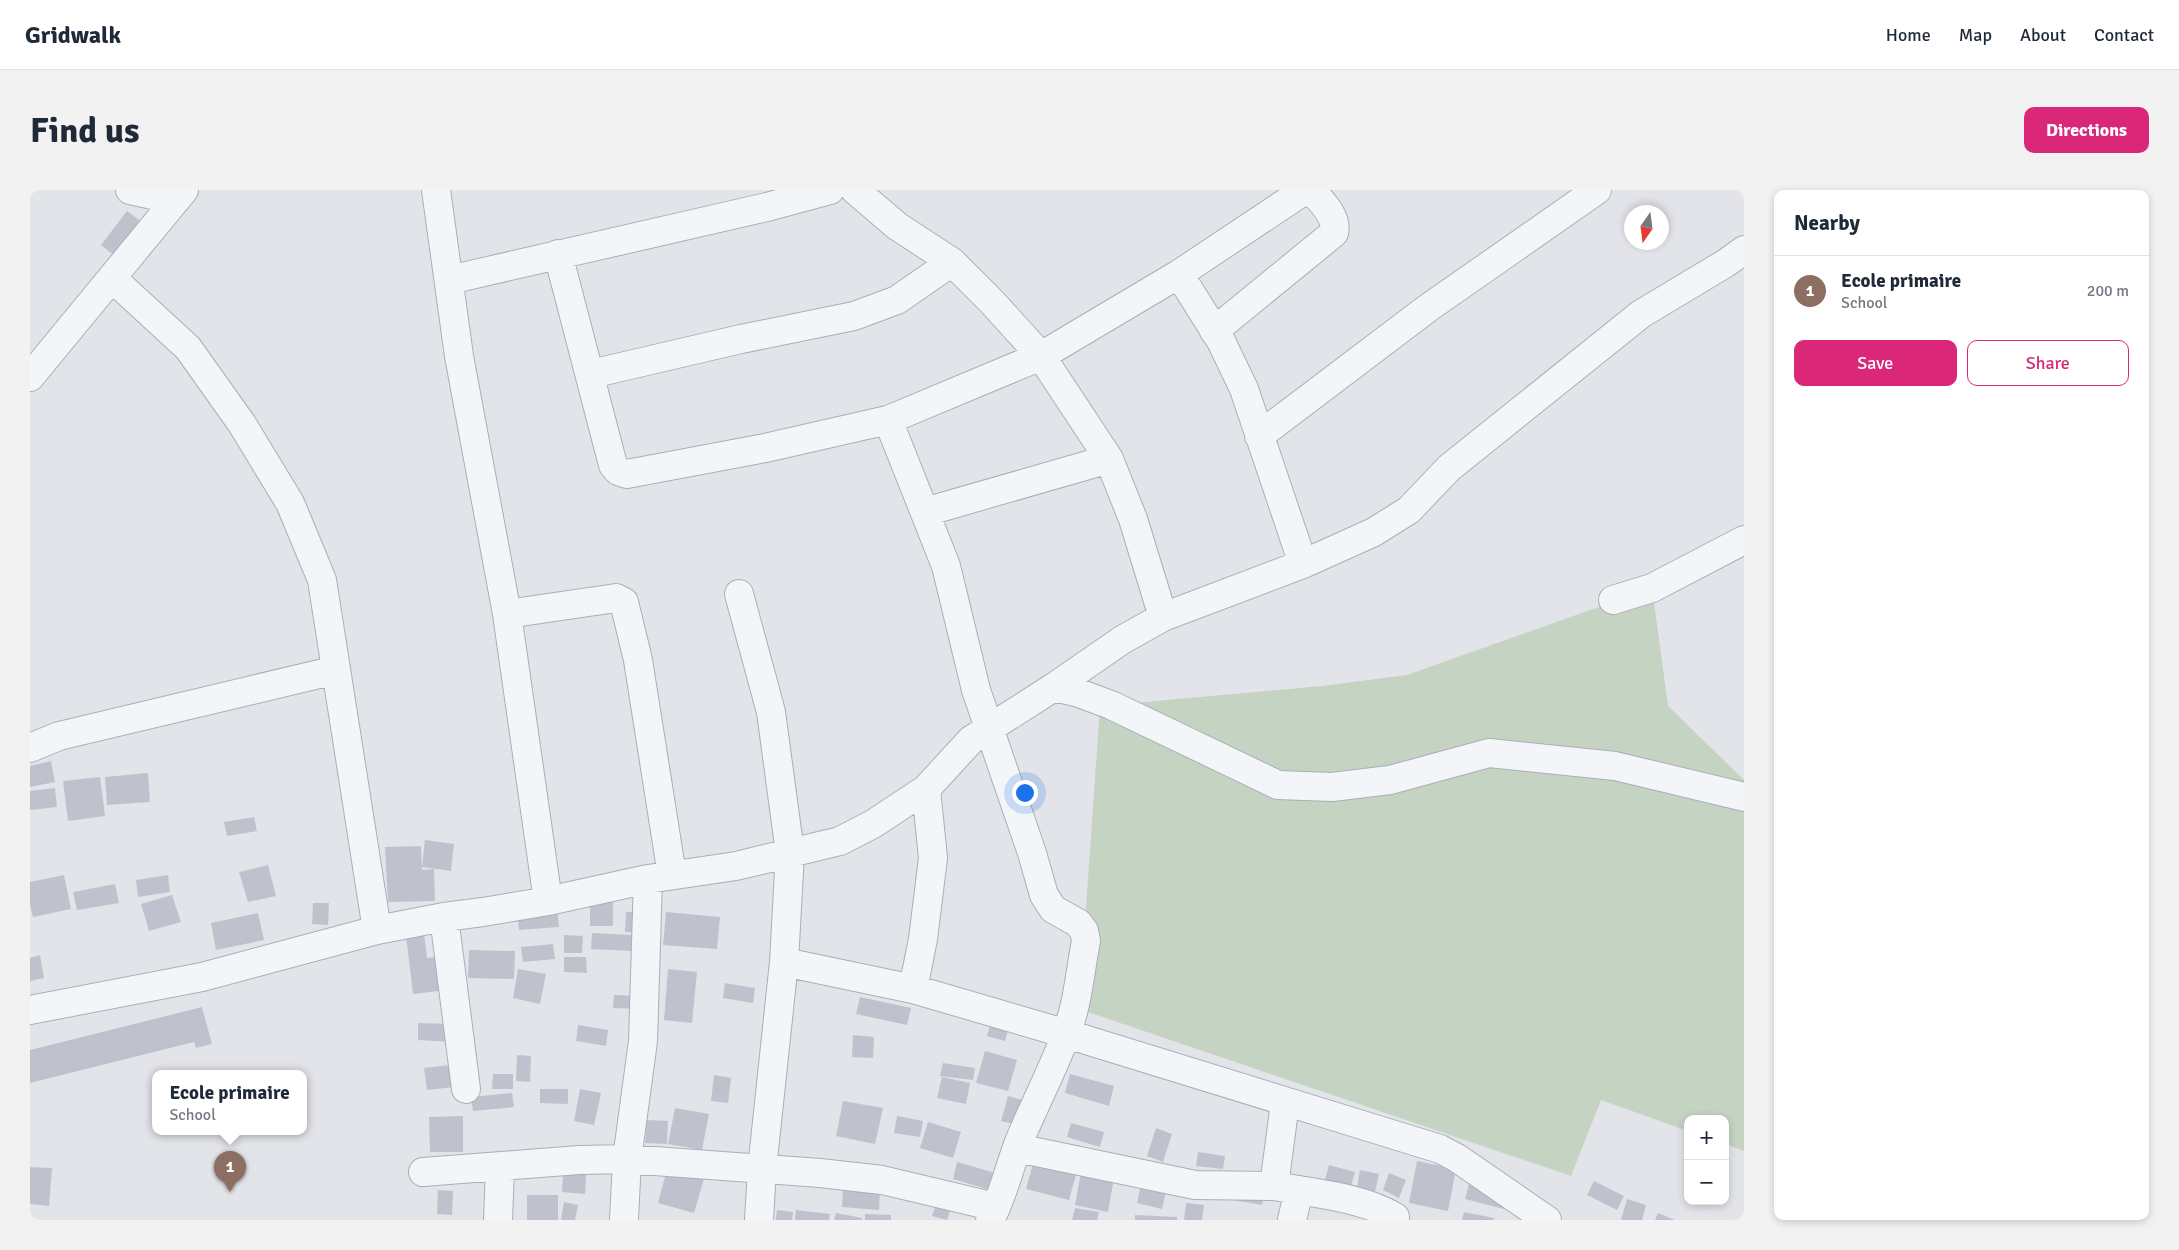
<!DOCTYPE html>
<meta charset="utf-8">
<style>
:root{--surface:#fff;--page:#f2f2f3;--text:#1f2937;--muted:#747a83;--line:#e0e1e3;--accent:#db2777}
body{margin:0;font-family:Signika,sans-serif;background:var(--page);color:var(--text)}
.controls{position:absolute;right:15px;bottom:15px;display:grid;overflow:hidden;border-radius:10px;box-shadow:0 2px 8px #0003}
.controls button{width:45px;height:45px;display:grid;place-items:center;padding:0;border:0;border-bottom:1px solid var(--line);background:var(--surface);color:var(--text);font:25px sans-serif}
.compass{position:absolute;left:1594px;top:15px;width:45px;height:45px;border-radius:50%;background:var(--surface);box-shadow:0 2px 8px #0003;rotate:194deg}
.you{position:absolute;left:994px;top:602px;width:18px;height:18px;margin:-12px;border:4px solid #fff;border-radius:50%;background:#1a73e8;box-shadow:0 0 0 8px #1a73e833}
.badge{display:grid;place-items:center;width:32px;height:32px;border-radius:50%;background:var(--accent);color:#fff;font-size:16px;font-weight:700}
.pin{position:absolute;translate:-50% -41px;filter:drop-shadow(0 1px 2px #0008)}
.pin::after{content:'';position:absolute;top:26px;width:18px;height:15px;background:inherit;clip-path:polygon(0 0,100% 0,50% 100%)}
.popup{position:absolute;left:122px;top:880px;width:155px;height:65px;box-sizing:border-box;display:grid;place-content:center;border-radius:10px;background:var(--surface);filter:drop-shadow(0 1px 4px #0005);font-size:16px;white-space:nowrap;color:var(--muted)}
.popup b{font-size:19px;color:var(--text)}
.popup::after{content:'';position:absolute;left:50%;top:100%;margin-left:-10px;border:10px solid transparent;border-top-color:var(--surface)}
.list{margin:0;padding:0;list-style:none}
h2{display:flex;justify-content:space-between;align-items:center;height:65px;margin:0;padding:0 20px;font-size:21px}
h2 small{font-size:16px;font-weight:400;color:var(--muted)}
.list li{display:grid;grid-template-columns:32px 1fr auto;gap:15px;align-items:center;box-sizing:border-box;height:70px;padding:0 20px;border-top:1px solid var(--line)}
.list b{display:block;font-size:19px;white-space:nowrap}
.list p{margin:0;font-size:16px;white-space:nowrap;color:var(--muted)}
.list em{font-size:16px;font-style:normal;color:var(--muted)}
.actions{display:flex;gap:10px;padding:15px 20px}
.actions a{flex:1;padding:11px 0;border:1px solid var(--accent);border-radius:10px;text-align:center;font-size:18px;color:var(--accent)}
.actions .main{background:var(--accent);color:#fff}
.map{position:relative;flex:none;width:1714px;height:1030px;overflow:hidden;border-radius:10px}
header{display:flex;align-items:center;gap:30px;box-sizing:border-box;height:70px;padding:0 25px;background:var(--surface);border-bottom:1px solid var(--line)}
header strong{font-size:24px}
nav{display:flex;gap:28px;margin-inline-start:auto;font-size:18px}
.intro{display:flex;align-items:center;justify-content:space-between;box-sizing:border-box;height:120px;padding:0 30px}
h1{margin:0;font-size:35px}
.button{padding:12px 22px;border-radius:10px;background:var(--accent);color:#fff;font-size:18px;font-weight:700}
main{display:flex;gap:30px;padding:0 30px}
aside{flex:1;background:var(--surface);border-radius:10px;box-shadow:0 2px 8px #0003}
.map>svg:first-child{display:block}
.green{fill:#c5d3c3}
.building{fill:#bfc2cc}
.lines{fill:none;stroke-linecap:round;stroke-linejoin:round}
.minor-casing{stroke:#abaeb7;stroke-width:30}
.minor{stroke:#f4f5f8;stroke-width:28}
</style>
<header>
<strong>Gridwalk</strong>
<nav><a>Home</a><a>Map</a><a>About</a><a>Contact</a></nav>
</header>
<div class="intro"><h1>Find us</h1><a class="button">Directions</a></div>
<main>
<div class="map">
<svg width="1714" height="1030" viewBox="0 0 1714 1030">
<rect width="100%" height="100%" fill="#e2e4e9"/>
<path class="green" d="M1622,398L1638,516L1714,590V961L1695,954V929H1658V941L1571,910L1541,986L1049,819L1070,516L1292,496L1377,485Z"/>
<path class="building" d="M97,21L113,33L86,67L71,55Z
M21,571L25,592L0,597V576Z
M118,583L120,612L77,615L75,587Z
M70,587L75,626L38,631L33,591Z
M25,598L27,617L0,620V601Z
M224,627L227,641L197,646L194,632Z
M395,650L424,654L421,681L392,677Z
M391,656L392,680L404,679L405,711L358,712L355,657Z
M238,675L246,706L218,712L209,682Z
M34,685L41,719L3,727L0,714V692Z
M138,685L140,702L108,707L106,690Z
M85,694L89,713L47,720L43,702Z
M142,705L151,732L119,741L111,714Z
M560,711H583V736H560Z
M283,713H299L298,735L282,734Z
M527,716L529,737L489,740L487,719Z
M596,722H621V742H595Z
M636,722L690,727L687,759L633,755Z
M228,723L234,750L186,760L181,733Z
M562,743L621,746L620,762L561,759Z
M394,744L397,768L422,765L426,799L383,804L376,746Z
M534,745L553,746L552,763H534Z
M523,754L525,769L493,772L491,757Z
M439,760L485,761L484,789L438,788Z
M10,765L14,788L0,791V768Z
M534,767H556L557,783L534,782Z
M488,779L516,784L510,814L483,808Z
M638,779L667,782L662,833L634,830Z
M695,793L725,798L723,813L693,808Z
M584,805L612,806L611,819L583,818Z
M830,807L881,818L877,835L826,824Z
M966,815L984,820L975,851L957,846Z
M172,817L182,854L166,858L164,852L0,893V860Z
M388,833L422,834L421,852L388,850Z
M548,835L578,840L576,856L546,851Z
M823,845L844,847L843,868L822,867Z
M955,861L987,870L978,901L946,893Z
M487,865L501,866L500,892L486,891Z
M913,873L945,878L943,890L910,886Z
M431,874L433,896L397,900L394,878Z
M463,884H483V899H462Z
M1040,884L1084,896L1079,916L1035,903Z
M684,885L701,888L698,913L681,911Z
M912,887L940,893L936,914L907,908Z
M510,899H538V914L510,913Z
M550,899L571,903L564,935L544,931Z
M482,903L484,917L443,921L441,907Z
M978,906L999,912L992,936L971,931Z
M813,911L853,918L845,954L806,946Z
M645,918L679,924L672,960L638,954Z
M433,926V962H400L399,927Z
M867,926L893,931L890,947L864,943Z
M617,930L638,931L637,954L615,953Z
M898,932L931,942L923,968L890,958Z
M1041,933L1074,942L1070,957L1037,947Z
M1126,938L1142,944L1133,972L1117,966Z
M1168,962L1195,966L1193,979L1166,976Z
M534,968L557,970L555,1004L532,1002Z
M640,968L677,978L664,1023L628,1013Z
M1004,970L1047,981L1039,1010L996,999Z
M1387,971L1426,979L1418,1021L1379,1013Z
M927,972L969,984L964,1001L923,989Z
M1299,975L1325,982L1321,996L1295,990Z
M0,977L22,978L19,1016L0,1014Z
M1330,980L1349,984L1345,1002L1327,997Z
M1051,982L1084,988L1078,1022L1045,1015Z
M1113,983L1139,989L1132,1019L1107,1013Z
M1359,983L1376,990L1369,1008L1353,1000Z
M1441,986L1480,997L1474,1019L1435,1009Z
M1564,991L1594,1006L1587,1020L1557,1005Z
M1207,994L1235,1000L1232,1015L1204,1010Z
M813,996L850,999L849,1020L812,1017Z
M408,1000L423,1001L422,1025L407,1024Z
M911,1000L926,1005L917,1030L902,1026Z
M497,1005H528V1030H497Z
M1597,1009L1616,1015L1612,1030H1591Z
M534,1012L548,1015L545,1030H531Z
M1156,1013L1174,1015L1172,1030H1154Z
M1045,1018L1069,1022L1067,1030H1042Z
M747,1020L763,1022L762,1030H746Z
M766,1020L800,1024L799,1030H765Z
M1434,1022L1464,1028L1463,1030H1432Z
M806,1023L832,1028V1030H804Z
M1628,1023L1645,1030H1625Z
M835,1024L861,1025V1030H835Z
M1105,1025L1147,1027V1030H1105Z"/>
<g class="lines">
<defs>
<path id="minor" d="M100,0L146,10
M406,0L429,166L477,424L518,711
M825,0L867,36L922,72L962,112L1011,166L1079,269L1103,329L1133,427
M528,64L583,275L588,281L597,284L735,258L858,230L1011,166L1149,84L1191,151L1214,199L1273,374
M1149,84L1260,10L1267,5L1265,0
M82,88L158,158L212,234L260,313L292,390L347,740
M419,90L737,17L800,0
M1184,141L1304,43C1308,28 1293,13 1283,2L1277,1L1267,5
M561,184L711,149L824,126L867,110L922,72
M0,187L154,0
M858,230L916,376L946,500L1002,663L1014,705L1023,719L1048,733L1054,741L1056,751C1050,781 1048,814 1036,844C1023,880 1004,915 989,952C979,978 973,1006 960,1030
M1229,246L1398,118L1567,0
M895,322L1079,269
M709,404L741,522L760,663L754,772L883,799L1037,844L1410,959L1427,968L1517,1030
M1583,410L1622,398L1714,350
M477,424L586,408L594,412L608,470L642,685
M1024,497L1046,502L1081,515L1248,595L1302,597L1360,590L1459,563L1585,576L1714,607
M0,558L29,546L306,480
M414,727L436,899
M883,799L893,749L903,668L896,599
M0,820L172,787L347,740L414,727L453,722L518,711L618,689L706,676L810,651L843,634L896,599L941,550L1024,497L1092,450L1133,427L1273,374L1344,342L1379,320L1419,278L1611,124L1696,73L1714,60
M1255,913L1244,996C1282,1003 1332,1007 1365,1027V1030
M987,958L1165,995L1244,996
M393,982L549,970L597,969L790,983L852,990L966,1017
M468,1030L470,977
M594,1030L597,969L613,851L618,689
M729,1030L732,979L754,772
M1262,1030L1269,1000"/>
</defs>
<use href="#minor" class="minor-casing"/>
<use href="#minor" class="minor"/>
</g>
</svg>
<div class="controls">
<button>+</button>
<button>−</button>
</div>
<svg class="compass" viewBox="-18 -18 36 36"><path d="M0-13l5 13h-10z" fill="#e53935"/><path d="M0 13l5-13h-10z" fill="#747a83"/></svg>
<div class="you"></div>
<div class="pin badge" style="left:200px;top:1002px;background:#8d6e63">1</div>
<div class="popup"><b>Ecole primaire</b>School</div>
</div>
<aside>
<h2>Nearby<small></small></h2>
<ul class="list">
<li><span class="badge" style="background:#8d6e63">1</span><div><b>Ecole primaire</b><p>School</p></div><em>200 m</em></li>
</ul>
<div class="actions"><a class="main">Save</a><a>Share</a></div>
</aside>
</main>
